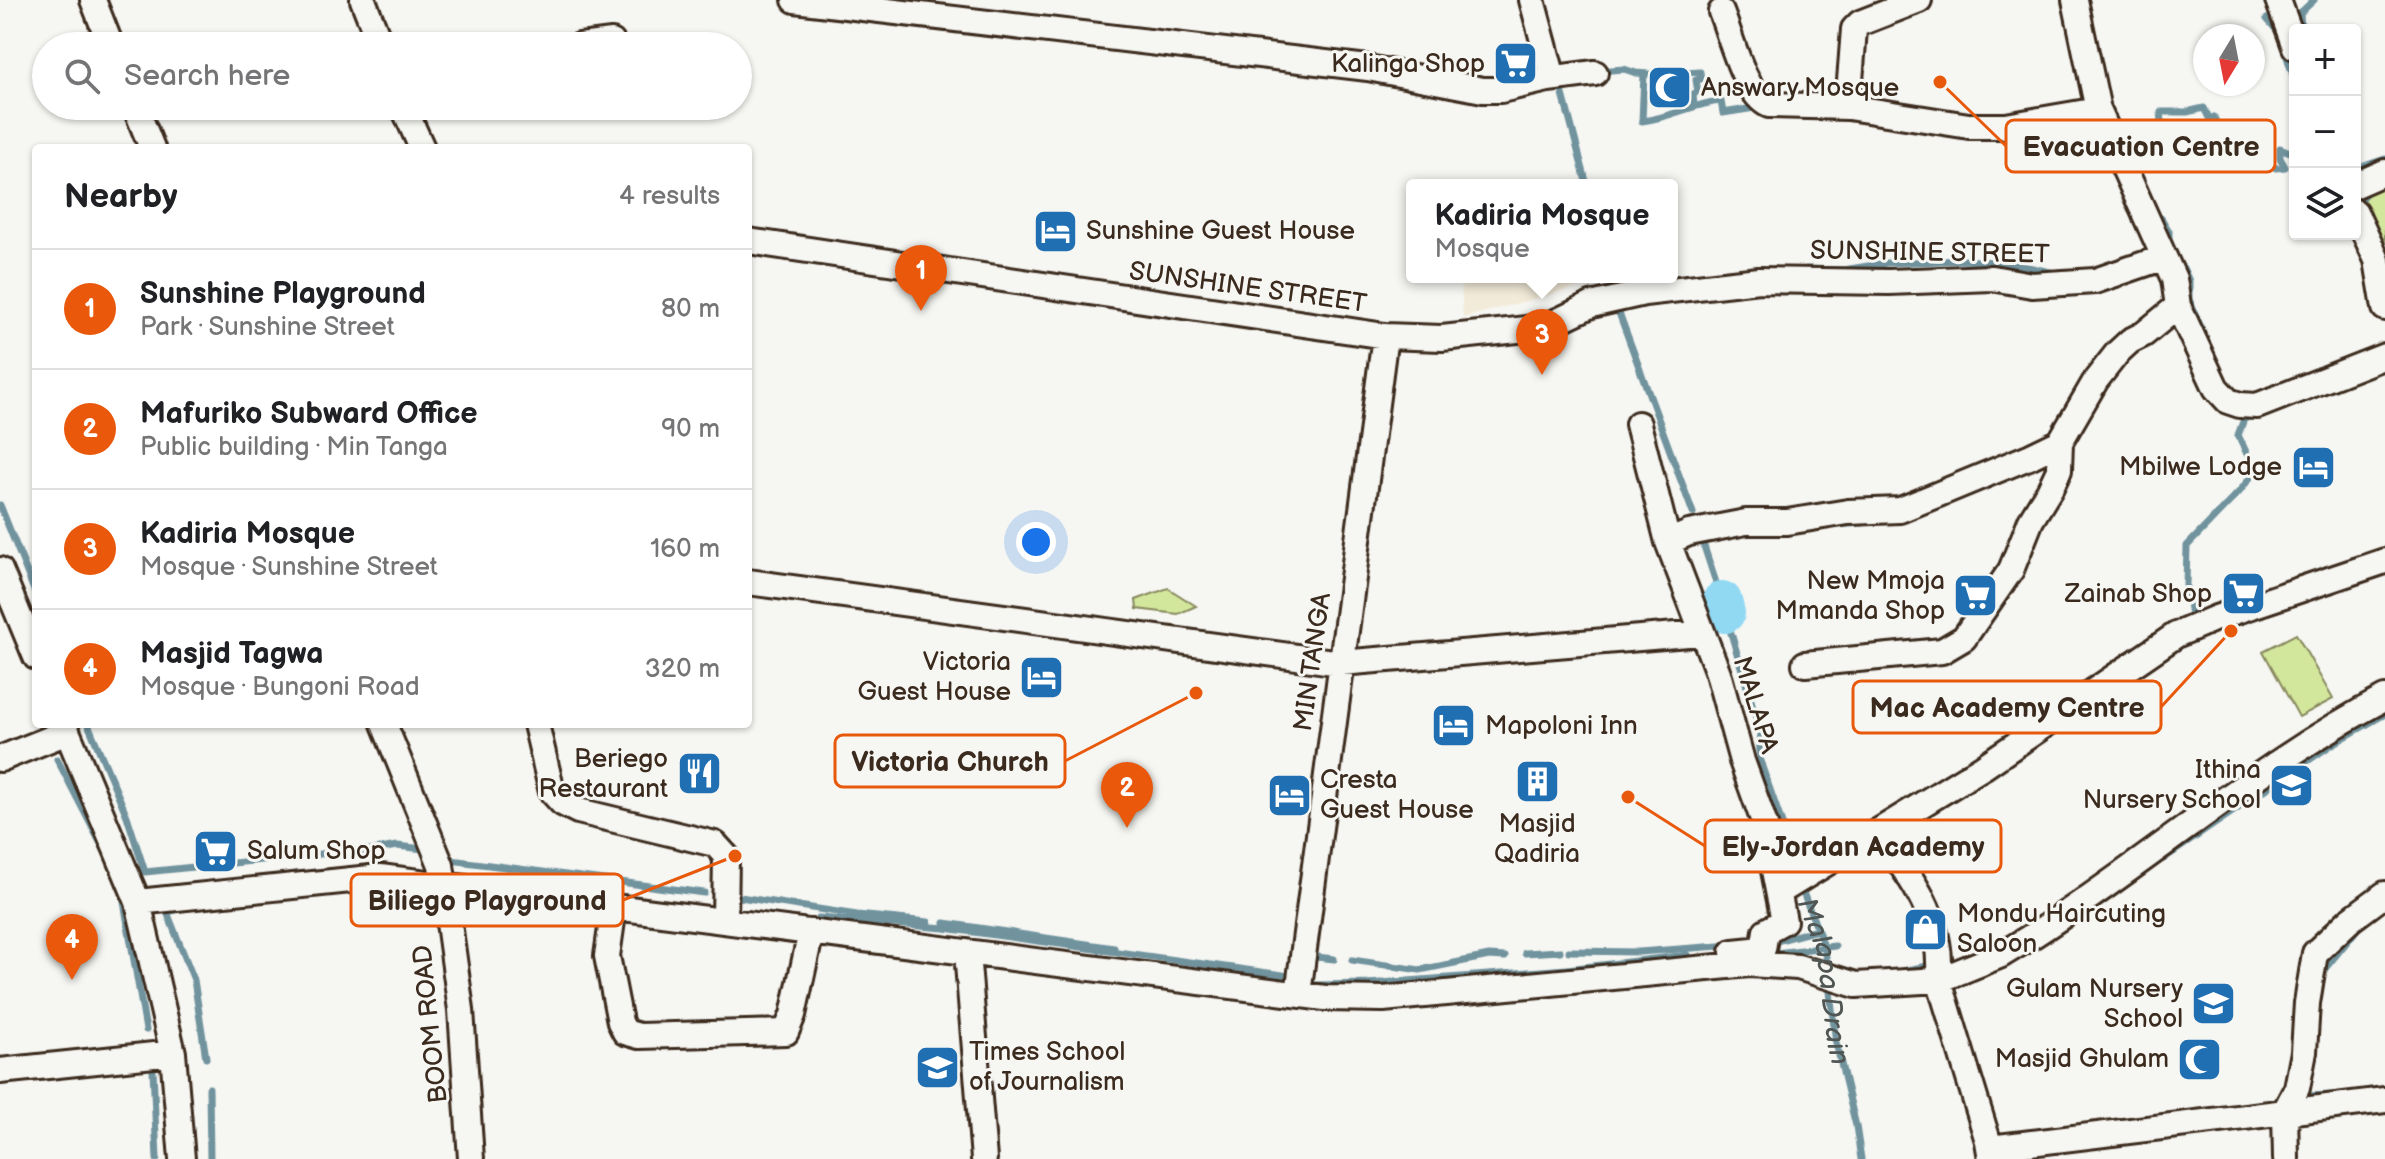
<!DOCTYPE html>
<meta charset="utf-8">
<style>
:root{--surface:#fff;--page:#f6f6f6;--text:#202124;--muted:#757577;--line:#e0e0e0;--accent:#ea580c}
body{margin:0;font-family:"Balsamiq Sans",sans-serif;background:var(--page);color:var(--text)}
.controls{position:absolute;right:24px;top:24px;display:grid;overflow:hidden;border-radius:8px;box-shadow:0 2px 6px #0004}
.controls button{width:72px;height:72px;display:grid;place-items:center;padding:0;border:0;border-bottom:2px solid var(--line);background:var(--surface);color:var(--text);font:40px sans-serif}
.compass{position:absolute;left:2193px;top:24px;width:72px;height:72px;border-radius:50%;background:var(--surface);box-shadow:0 2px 6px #0004;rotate:190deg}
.you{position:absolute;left:1036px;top:542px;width:28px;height:28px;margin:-20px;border:6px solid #fff;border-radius:50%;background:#1a73e8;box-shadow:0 0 0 12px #1a73e833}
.badge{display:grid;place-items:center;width:52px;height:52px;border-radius:50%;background:var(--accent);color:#fff;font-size:26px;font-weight:700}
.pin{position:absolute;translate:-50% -66px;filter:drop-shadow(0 2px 4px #0008)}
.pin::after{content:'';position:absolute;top:42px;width:28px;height:24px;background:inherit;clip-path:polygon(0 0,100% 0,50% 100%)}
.popup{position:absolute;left:1406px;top:179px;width:272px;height:104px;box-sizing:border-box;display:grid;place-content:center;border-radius:8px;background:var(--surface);filter:drop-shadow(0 2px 6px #0005);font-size:26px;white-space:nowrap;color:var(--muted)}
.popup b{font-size:30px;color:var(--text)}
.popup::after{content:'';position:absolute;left:50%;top:100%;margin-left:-16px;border:16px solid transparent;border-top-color:var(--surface)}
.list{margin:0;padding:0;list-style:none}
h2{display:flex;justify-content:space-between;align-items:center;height:104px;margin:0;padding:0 32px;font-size:34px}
h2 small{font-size:26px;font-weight:400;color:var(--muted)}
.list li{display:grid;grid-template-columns:52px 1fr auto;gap:24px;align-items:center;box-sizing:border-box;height:120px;padding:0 32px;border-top:2px solid var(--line)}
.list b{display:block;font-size:30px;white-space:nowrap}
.list p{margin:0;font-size:26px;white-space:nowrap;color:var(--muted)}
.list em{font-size:26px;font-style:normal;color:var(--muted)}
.icon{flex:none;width:44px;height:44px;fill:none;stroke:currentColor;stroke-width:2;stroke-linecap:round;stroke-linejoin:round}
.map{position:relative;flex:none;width:2385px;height:1159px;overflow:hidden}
.search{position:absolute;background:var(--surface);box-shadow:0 2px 6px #0004;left:32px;top:32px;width:720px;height:88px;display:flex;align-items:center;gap:20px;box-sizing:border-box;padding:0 28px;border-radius:44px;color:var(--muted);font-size:30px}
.panel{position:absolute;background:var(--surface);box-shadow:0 2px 6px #0004;left:32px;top:144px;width:720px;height:584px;border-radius:8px}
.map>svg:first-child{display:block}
.built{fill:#f3ebd9}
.green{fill:#d3e79c;stroke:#87885d;stroke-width:2}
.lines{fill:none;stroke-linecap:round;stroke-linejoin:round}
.stream{stroke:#6f939e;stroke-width:7}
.river{stroke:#91d9f3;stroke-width:40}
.street-casing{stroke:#3b2a1e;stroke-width:30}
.street{stroke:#f6f6f2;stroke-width:24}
.labels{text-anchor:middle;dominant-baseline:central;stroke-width:6;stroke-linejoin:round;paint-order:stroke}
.poi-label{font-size:26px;fill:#3b2a1e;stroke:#f6f6f2;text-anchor:end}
.street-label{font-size:26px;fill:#3b2a1e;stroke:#f6f6f2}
.water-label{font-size:28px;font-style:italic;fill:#505653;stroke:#f6f6f2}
.leader{fill:none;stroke:#e8590c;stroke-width:3}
.callout-dot{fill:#e8590c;stroke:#f6f6f2;stroke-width:3}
.callout{fill:#f6f6f2;stroke:#e8590c;stroke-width:3}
.callout-label{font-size:28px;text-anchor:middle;font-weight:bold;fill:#3b2a1e}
</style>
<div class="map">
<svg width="2385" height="1159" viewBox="0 0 2385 1159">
<rect width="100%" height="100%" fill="#f6f6f2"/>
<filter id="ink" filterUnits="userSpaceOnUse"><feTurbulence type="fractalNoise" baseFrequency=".0125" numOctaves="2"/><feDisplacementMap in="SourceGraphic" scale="16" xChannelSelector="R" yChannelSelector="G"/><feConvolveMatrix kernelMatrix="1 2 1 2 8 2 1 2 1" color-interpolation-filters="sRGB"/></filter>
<g filter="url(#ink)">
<path class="built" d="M1461,277H1592L1593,283L1463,318Z"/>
<path class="green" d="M2385,175V310L2363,211V189Z
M1168,588L1196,606L1178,614L1137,609L1136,600Z
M2296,634L2333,699L2299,717L2263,651Z"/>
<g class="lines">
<g class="stream">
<path d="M2267,19L2279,33"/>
<path d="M2301,30L2300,13L2314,0"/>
<path d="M2283,45L2295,81"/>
<path d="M1599,71L1624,69L1636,73L1659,75L1700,72L1701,79L1696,80L1698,92L1693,94L1694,106"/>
<path d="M1644,74L1642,121C1671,118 1694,103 1721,101L1723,113L1761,107"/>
<path d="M1560,83L1587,185"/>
<path d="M2120,141L2163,132L2161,112H2187L2204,108L2210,120L2214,117L2230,162L2261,159L2276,168L2285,167L2280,158V148L2295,154"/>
<path d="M2355,169L2385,159"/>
<path d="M2361,211C2357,200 2363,194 2372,189"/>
<path d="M2151,218H2161L2169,231V246"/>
<path d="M2183,268L2189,281V299L2202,330"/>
<path d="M1806,269L1844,270L1886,263L1965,260L2010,263L2059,274"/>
<path d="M1612,285H1631"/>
<path d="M1615,302L1693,513"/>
<path d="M0,505L36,595"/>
<path d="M1836,525L1863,523"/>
<path d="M1701,537L1722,601"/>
<path d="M1725,613L1761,734L1759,750L1762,767L1799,872L1796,873"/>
<path d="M2191,615L2186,585L2187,546L2240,491L2255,471L2238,435L2244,419L2256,415"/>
<path d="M88,724L127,816L145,872L330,853L364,852L397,846L424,849"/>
<path d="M57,759L104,850"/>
<path d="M443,859L704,893"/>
<path d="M2163,859L2331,745L2385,714"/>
<path id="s1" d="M1800,885L1825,949L1836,1043L1856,1126L1861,1159"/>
<path d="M122,890L146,1030"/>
<path d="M587,892L609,893"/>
<path d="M740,897L857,915L928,922"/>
<path d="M2101,903L2149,868"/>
<path d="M180,909L167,912L194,980L206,1058"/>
<path d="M819,918L945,928L1283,975L1317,985L1367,984L1567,969L1688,955"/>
<path d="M945,923L1114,948"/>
<path d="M1769,943L1817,930"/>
<path d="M1569,951L1639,952L1733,945"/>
<path d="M1525,953L1560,951"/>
<path d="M1766,954L1835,946"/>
<path d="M1308,956L1334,959"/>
<path d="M1352,960L1420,970L1489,956L1505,957"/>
<path d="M1902,971L1927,966"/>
<path d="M2322,978L2323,971L2359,927"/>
<path d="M153,1070L157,1159"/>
<path d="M209,1088L210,1159"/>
<path d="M2300,1096L2336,1095"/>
</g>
<path class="river" d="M1722,601L1725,613"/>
<defs>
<path id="street" d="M93,0L111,46
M363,0L381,46
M795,0L1368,68L1483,90H1501L1548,79L1595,73
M1532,0L1553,78
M2075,0L2098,110L2174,279L2178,306L2216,388L2228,401L2240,405L2257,406L2385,356
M2278,0L2295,47
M1721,12C1731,36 1744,94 1769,105L1848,107L1969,126H2006L2098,110
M580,46L612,42
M135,106L152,148
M403,106L422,148
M1848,107L1854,29L1860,23L1919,0
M2355,185L2385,172
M2355,212L2377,260L2385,308
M748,241L1385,336L1442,338L1545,327L1591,305L1644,293L1759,280L1889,282L1992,278L2032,285L2095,281L2162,258
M1638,424L1668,542L1718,673L1742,761L1765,825L1784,921L1766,931L1763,949L1733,952
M1668,542L1689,533L1746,522H1787L1848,512L1900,510L2031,456L2060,442L2096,380L2118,352L2130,341L2144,334L2178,306
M0,570L36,657
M748,582L1341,663L1700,633
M1805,664L1942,651L1964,638L2011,570L2031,520L2050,489L2059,470L2060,442
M64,724L138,902L173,1053L182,1159
M384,724L441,865L461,1010L471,1159
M536,724L552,792L562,803L578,811L715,844L726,856L725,921
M0,759L67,732
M1879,833C1913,882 1943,916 1939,980L1988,1141L1991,1159
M1786,888L1983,767L2176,635L2216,618L2385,561
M138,902L380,877L1325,998L1383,999L1749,964L1798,967L1856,985L1939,980L2001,955L2032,936C2152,859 2259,764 2385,698
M614,907L607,956L620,1022L625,1032L639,1036L786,1032L793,1015L811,932
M967,952L984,1159
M1298,994L1385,336
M0,1071L173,1053
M1990,1148L2385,1100
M2286,1159L2285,1111L2297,1088L2304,1052L2307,1003L2315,953L2350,920L2385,894"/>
</defs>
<use href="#street" class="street-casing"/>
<use href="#street" class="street"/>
</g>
</g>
<defs>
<symbol id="supermarket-square" viewBox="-11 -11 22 22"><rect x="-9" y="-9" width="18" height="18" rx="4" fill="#1f6fb2" stroke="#f6f6f2"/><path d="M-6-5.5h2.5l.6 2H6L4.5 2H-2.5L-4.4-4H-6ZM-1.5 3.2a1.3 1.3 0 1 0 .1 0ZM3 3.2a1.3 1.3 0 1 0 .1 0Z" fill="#fff"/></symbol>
<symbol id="mosque-square" viewBox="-11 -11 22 22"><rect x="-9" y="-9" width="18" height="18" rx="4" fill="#1f6fb2" stroke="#f6f6f2"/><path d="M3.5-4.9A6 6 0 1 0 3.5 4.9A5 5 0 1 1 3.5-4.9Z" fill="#fff"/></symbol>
<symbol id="hotel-square" viewBox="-11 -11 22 22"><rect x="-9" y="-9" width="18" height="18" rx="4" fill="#1f6fb2" stroke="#f6f6f2"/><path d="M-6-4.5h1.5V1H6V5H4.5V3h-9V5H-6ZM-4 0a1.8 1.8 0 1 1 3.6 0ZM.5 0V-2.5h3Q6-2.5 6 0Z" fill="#fff"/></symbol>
<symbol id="restaurant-square" viewBox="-11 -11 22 22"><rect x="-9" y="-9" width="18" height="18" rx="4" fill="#1f6fb2" stroke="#f6f6f2"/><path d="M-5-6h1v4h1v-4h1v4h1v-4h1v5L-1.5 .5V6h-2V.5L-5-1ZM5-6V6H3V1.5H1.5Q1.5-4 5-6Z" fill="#fff"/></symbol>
<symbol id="building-square" viewBox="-11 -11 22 22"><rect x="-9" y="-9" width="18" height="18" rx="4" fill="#1f6fb2" stroke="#f6f6f2"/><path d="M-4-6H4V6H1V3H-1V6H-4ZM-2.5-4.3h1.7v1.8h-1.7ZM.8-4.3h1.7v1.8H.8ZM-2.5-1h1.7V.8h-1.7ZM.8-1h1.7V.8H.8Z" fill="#fff"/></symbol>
<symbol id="school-square" viewBox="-11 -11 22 22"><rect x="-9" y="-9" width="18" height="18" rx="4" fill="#1f6fb2" stroke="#f6f6f2"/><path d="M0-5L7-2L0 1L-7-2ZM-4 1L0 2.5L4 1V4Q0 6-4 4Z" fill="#fff"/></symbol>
<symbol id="shop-square" viewBox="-11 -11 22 22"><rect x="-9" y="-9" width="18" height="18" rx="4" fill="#1f6fb2" stroke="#f6f6f2"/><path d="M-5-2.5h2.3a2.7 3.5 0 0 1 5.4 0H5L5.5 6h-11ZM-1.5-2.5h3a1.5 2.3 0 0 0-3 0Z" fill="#fff"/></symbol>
</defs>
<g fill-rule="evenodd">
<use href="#supermarket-square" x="1490" y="38" width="51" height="51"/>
<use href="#mosque-square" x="1644" y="62" width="51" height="51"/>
<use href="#hotel-square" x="1030" y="206" width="51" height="51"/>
<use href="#hotel-square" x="2288" y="442" width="51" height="51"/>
<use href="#supermarket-square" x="2218" y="568" width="51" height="51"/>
<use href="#supermarket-square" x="1950" y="570" width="51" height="51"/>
<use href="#hotel-square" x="1016" y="652" width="51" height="51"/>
<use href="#hotel-square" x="1428" y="700" width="51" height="51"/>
<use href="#restaurant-square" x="674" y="748" width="51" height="51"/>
<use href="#building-square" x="1512" y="756" width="51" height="51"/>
<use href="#school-square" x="2266" y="760" width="51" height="51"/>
<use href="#hotel-square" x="1264" y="770" width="51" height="51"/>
<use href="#supermarket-square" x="190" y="826" width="51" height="51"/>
<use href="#shop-square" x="1900" y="904" width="51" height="51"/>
<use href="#school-square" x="2188" y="978" width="51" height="51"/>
<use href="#mosque-square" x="2174" y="1034" width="51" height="51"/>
<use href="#school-square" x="912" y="1042" width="51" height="51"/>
</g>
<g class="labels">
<g class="poi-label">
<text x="1485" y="64">Kalinga Shop</text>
<text x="1701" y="88" text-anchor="start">Answary Mosque</text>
<text x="1086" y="231" text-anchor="start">Sunshine Guest House</text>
<text x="2282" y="467">Mbilwe Lodge</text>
<text x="1945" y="581">New Mmoja<tspan x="1945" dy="30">Mmanda Shop</tspan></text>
<text x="2212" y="594">Zainab Shop</text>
<text x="1011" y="662">Victoria<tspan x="1011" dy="30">Guest House</tspan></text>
<text x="1485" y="726" text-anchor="start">Mapoloni Inn</text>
<text x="668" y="759">Beriego<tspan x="668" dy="30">Restaurant</tspan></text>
<text x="2261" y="770">Ithina<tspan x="2261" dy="30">Nursery School</tspan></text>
<text x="1320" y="780" text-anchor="start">Cresta<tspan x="1320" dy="30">Guest House</tspan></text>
<text x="1537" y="824" text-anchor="middle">Masjid<tspan x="1537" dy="30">Qadiria</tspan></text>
<text x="247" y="851" text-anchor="start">Salum Shop</text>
<text x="1957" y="914" text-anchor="start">Mondu Haircuting<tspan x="1957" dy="30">Saloon</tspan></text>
<text x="2183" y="989">Gulam Nursery<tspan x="2183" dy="30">School</tspan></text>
<text x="969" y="1052" text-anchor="start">Times School<tspan x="969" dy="30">of Journalism</tspan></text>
<text x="2169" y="1059">Masjid Ghulam</text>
</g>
<g class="street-label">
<text transform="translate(1930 253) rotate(1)">SUNSHINE STREET</text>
<text transform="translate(1248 288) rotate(8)">SUNSHINE STREET</text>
<text transform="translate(1313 662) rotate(-82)">MIN TANGA</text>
<text transform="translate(1755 705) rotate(73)">MALAPA</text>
<text transform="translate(431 1024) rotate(-96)">BOOM ROAD</text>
</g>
<g class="water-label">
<text stroke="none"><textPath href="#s1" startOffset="100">Malapa Drain</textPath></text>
</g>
</g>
<path class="leader" d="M1940 82L2006 146M2231 631L2161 707M1196 693L1065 761M1628 797L1705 846M735 856L623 900"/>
<g class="callout-dot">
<circle cx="1940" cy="82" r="8"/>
<circle cx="2231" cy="631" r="8"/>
<circle cx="1196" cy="693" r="8"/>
<circle cx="1628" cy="797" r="8"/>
<circle cx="735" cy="856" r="8"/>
</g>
<g class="callout">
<rect x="2006" y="120" width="269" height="52" rx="8"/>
<rect x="1853" y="681" width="308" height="52" rx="8"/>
<rect x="835" y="735" width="230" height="52" rx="8"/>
<rect x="1705" y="820" width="296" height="52" rx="8"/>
<rect x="351" y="874" width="272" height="52" rx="8"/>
</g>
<g class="callout-label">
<text x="2141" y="156">Evacuation Centre</text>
<text x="2007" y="717">Mac Academy Centre</text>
<text x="950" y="771">Victoria Church</text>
<text x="1853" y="856">Ely-Jordan Academy</text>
<text x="487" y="910">Biliego Playground</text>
</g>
</svg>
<div class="controls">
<button>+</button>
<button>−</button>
<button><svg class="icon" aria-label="layers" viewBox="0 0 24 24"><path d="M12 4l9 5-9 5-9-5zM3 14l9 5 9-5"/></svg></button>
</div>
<svg class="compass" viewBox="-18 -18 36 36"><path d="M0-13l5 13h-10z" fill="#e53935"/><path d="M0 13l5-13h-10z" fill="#757577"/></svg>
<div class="you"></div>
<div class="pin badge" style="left:921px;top:311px">1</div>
<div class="pin badge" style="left:1127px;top:828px">2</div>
<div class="pin badge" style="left:1542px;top:375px">3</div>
<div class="popup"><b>Kadiria Mosque</b>Mosque</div>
<div class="pin badge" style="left:72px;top:980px">4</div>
<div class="search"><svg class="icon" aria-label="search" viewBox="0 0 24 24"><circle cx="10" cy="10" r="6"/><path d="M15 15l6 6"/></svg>Search here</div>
<section class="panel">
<h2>Nearby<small>4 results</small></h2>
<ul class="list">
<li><span class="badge">1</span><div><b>Sunshine Playground</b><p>Park · Sunshine Street</p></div><em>80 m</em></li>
<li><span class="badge">2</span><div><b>Mafuriko Subward Office</b><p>Public building · Min Tanga</p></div><em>90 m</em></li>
<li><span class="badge">3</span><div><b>Kadiria Mosque</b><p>Mosque · Sunshine Street</p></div><em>160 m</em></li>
<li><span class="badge">4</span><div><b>Masjid Tagwa</b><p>Mosque · Bungoni Road</p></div><em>320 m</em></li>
</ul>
</section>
</div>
